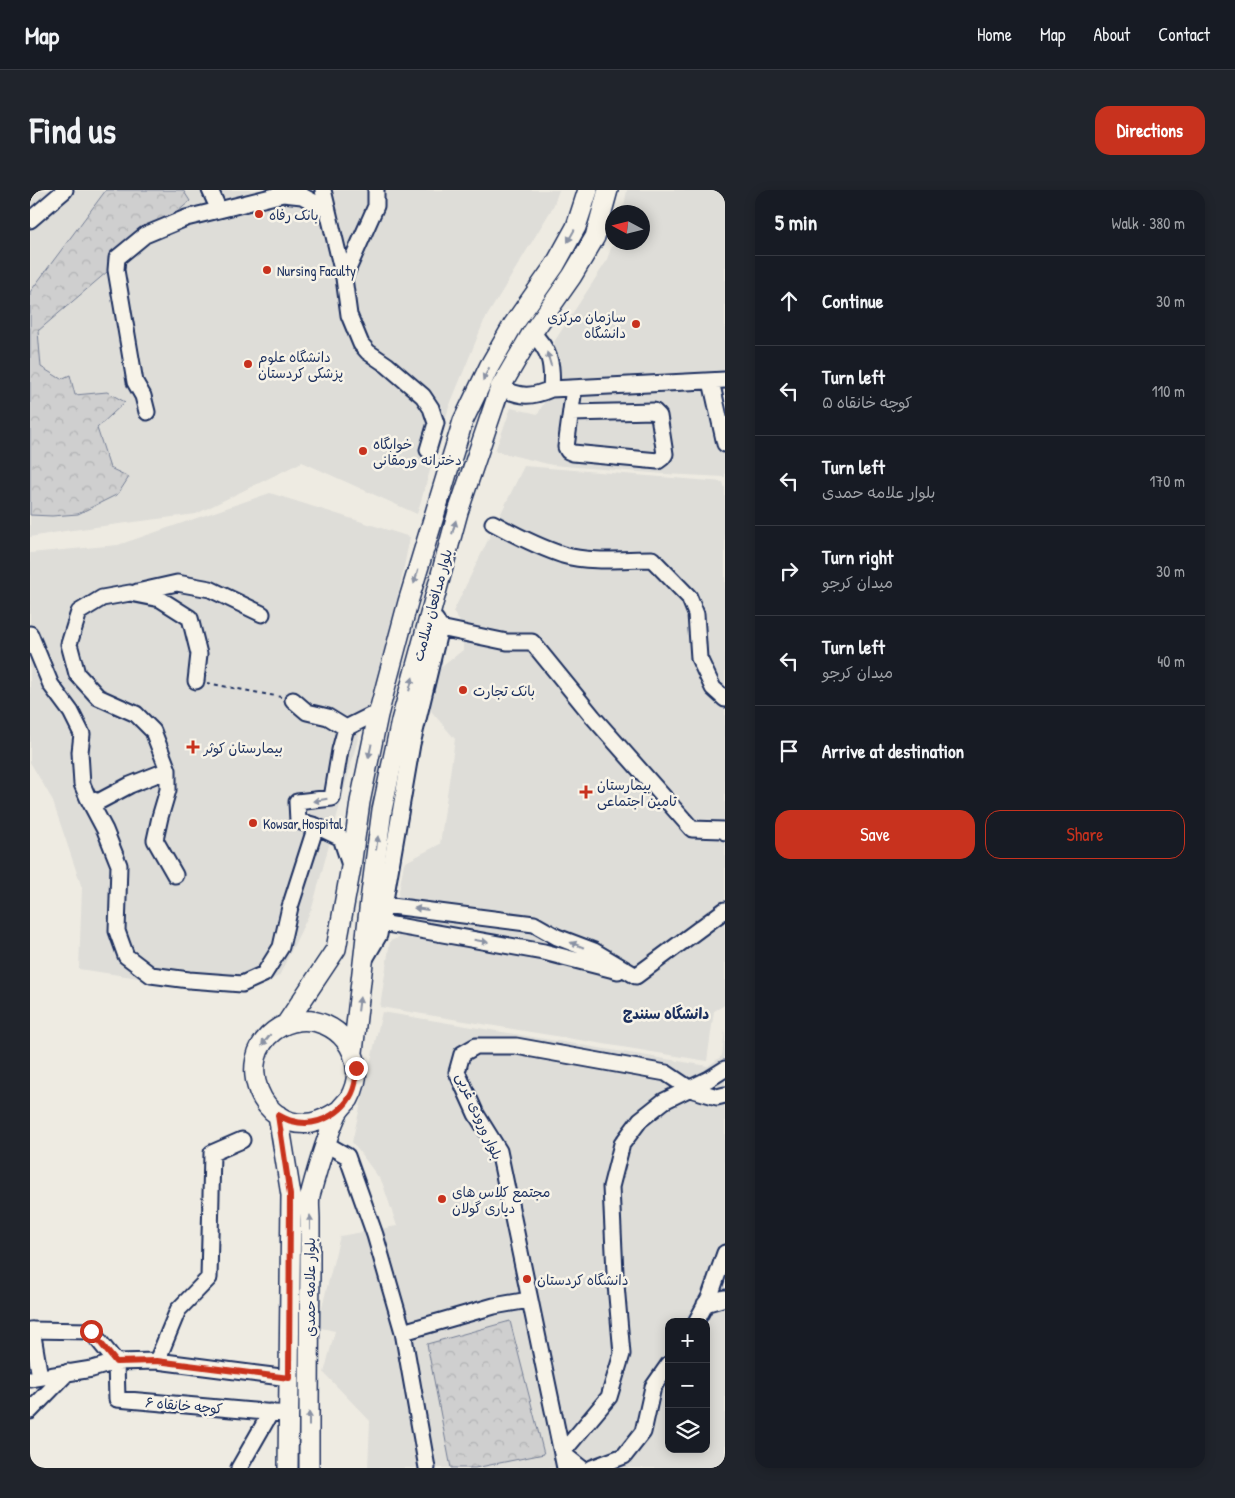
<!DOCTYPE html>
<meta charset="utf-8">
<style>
:root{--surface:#171b24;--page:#20242c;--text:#f1f3f6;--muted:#9ea1a6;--line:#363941;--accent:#c8321e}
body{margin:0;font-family:"Patrick Hand","Playpen Sans Arabic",sans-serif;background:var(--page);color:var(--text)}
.controls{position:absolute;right:15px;bottom:15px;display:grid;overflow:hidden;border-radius:10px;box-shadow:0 2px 12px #0003}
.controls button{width:45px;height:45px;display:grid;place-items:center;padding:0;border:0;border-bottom:1px solid var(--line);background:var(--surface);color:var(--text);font:25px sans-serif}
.compass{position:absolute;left:575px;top:15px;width:45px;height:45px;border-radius:50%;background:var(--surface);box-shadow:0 2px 12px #0003;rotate:277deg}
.stop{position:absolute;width:15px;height:15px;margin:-11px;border:4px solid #c8321e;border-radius:50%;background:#fff}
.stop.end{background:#c8321e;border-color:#fff;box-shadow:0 1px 5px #0008}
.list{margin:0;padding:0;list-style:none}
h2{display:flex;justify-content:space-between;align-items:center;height:65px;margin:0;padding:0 20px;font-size:21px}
h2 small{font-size:16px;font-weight:400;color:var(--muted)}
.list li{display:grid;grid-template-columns:32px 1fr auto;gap:15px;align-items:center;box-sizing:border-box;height:90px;padding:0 20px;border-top:1px solid var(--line)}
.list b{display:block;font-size:19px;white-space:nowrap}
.list p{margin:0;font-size:16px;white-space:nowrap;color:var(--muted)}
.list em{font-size:16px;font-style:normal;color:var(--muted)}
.actions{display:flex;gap:10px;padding:15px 20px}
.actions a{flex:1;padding:11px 0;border:1px solid var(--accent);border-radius:15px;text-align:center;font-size:18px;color:var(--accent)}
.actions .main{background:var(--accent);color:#fff}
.icon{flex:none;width:28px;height:28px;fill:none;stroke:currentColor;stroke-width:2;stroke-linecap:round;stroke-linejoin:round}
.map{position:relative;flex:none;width:695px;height:1278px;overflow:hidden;border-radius:15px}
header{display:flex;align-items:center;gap:30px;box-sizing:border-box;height:70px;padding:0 25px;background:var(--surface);border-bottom:1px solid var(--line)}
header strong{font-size:24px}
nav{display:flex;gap:28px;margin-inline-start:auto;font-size:18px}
.intro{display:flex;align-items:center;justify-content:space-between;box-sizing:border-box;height:120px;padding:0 30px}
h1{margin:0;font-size:35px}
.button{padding:12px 22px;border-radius:15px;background:var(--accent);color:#fff;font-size:18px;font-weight:700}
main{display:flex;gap:30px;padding:0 30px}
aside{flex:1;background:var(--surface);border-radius:15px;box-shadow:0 2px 12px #0003}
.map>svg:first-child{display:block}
.built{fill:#deddd8;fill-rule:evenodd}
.park{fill:url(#park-crowns);stroke:#757f96}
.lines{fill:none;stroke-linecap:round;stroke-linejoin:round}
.minor-casing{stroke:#1b2f5e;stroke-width:19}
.major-casing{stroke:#1b2f5e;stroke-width:22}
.path{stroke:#1b2f5e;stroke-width:2;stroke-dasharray:4 4;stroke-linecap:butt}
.minor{stroke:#f7f3e8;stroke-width:15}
.major{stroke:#f7f3e8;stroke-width:19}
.oneway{fill:#8991a3}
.route{stroke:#c8321e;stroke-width:6}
.poi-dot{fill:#c8321e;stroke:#f7f3e8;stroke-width:2}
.labels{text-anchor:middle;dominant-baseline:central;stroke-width:5;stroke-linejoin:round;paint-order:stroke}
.poi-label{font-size:14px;fill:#1b2f5e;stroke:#f7f3e8;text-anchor:start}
.street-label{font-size:14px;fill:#1b2f5e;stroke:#f7f3e8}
.neighbourhood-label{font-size:15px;font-weight:bold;fill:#1b2f5e;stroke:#f7f3e8}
</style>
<header>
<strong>Map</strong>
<nav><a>Home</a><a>Map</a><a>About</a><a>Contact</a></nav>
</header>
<div class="intro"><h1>Find us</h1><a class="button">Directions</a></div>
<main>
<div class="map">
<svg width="695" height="1278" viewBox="0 0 695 1278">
<defs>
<pattern id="park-crowns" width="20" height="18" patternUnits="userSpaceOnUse" patternTransform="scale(1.25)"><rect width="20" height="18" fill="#cfcfcf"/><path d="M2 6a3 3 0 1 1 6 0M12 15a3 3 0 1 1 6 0" fill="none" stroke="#b1b2b4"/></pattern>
</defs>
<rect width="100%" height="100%" fill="#eeebe2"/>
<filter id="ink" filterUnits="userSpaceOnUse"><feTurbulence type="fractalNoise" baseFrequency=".02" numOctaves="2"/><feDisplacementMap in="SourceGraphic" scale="10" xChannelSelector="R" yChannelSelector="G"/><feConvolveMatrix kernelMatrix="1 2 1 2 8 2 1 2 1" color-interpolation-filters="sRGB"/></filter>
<g filter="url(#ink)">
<path class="built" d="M0,0H529L523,17L454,131L419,217L387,324L272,272L166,324L35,341L0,347Z
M597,0H695V287L635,284L522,275L465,261L481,218L508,224L531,180L524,152L576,72L583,53L612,52V22H593Z
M494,276L693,292L695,299V815L684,821L677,871L350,817L360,751L368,748L372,713L368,707L374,673L410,654L425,549L395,514L399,487L433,460V436L423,422Z
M240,303L380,347L358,455L330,541L282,718L249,786L208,803L49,779L52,698L22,609L0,572V363L88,355Z
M352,822L678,876L692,866L695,839V1278H338L340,1231L294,1183L305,1141L287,1137L310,1046L367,1036L352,992L322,952ZM639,1132H676V1259H639Z"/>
<path class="park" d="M76,0H153L160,11L8,141L11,177L31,189L40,185L45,205L77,202L95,212L67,238L80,278L99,287L88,304L48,324L22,326L0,325V102Z
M480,1131L514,1264L445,1278H421L397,1154Z"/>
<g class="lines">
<defs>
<path id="minor" d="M180,0L189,20L253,4L272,6L297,19
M293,0L314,88L319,125L331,154L338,162L357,175L393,206L401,218L406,233L398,260
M0,30L35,0
M314,88L346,16V0
M681,191L695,254
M470,198C492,207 500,208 521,199C523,174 520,160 502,143
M521,199L695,190
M117,222L113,206L105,192L86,80L87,68L115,45L156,28L189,20
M541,223L624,221L629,226L635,264L632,268L628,271L543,263L538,261L536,257L544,198
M463,333C485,345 508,357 533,365C561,373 593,369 622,369L659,407L666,424L669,468L683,498L695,509
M107,402L147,393L180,399L232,424
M410,438L477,452H502L563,527L662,639L693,640L695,642
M0,444L21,495L41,522L52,544L50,562L52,594L58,608L68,612L100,595L138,580
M263,510L277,522L298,527L316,538
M58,608L75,640L89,675L87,741L96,766L121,785L159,790L212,794L234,784L251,757L260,717L286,636
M320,675L311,648L286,636L268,631L267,612L302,608L310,560L316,538L340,526L348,525
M145,685L125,650L130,627L138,600V580L123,541L106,524L68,507L47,484L39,454L49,422L72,408L100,403L130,409L160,428L169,464L166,491
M354,715L504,734L527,747L564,761L606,786
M351,733L514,762L588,781
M335,769L349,745L382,554L410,438L406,430
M606,786L695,720
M296,954L317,966L345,1045L373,1142L397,1278
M675,1114L695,1108
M666,1132L680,1106L695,1063
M0,1140L61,1141L86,1172
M2,1140L10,1187
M373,1142L464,1116L499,1110
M127,1171L148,1120L179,1088L182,963L212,950
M86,1172L87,1209L258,1224
M0,1189L62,1179L86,1172L127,1171L259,1188
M0,1221L38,1182
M209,1278L241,1222
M535,1278L469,961L446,924L427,882L432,864L446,856H486L636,883L660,899L687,907L695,905
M551,1278L532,1263L579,1207L592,1164L585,1083L581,997L592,954L610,930L634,911L679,889L695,879
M562,1278L594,1266L613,1242L623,1197L639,1174"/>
<path id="major" d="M256,834L306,759L321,677L330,612L348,525L378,412L433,231L459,177L483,135L525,75L546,37L558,0
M323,862L340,711L352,620L371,531L428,322L470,198L502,143L542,86L565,47L578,0
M248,925L261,1005L258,1278
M279,1278C279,1213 279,1147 280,1082C280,1064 280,1046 280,1029C280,1020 278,1010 281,1002C288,976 296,949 307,924C310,918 315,914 319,909C324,900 328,887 326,876C321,837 276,817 244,841C204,871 231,940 281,933C291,931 299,927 308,921"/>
</defs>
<use href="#minor" class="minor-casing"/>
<use href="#major" class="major-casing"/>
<path class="path" d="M177,493L251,507"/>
<use href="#minor" class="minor"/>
<use href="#major" class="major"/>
</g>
<defs><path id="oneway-solid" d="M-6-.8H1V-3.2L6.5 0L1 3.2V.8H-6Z" transform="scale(1.25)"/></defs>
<g class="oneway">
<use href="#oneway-solid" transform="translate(541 46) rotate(119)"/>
<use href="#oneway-solid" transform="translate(519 169) rotate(-107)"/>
<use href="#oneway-solid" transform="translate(456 184) rotate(116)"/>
<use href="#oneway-solid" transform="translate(424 337) rotate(-75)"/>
<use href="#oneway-solid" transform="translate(386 387) rotate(107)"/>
<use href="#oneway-solid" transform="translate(381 494) rotate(-75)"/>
<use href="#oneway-solid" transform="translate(340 561) rotate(102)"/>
<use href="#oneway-solid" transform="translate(290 610) rotate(171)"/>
<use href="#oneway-solid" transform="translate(347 653) rotate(-82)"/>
<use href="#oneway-solid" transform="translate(391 719) rotate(-173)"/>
<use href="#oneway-solid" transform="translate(451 751) rotate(10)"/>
<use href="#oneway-solid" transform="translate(547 755) rotate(-159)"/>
<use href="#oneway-solid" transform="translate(329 814) rotate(-83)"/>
<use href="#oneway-solid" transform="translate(236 850) rotate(128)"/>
<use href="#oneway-solid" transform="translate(280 1032) rotate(-90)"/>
<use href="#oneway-solid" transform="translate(279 1229) rotate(-90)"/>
</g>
</g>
<g class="lines" filter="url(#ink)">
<path class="route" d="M61,1141L86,1172L127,1171L259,1188L260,1005L248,925C252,927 257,930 262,931C289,939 319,920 325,894C326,889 326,883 326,878"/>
</g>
<g class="poi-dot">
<circle cx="229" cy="24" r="5"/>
<circle cx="237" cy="80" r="5"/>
<circle cx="606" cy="134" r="5"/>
<circle cx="218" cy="174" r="5"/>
<circle cx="333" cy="261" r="5"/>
<circle cx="433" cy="500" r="5"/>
<path d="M160.5 549.5h5v5h5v5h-5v5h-5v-5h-5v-5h5z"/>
<path d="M553.5 594.5h5v5h5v5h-5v5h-5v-5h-5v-5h5z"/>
<circle cx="223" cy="633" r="5"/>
<circle cx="412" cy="1009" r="5"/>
<circle cx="497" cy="1089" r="5"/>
</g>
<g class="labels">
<g class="poi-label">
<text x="239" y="24">بانک رفاه</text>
<text x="247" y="80">Nursing Faculty</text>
<text x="596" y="126" text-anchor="end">سازمان مرکزی<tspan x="596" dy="16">دانشگاه</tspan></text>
<text x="228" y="166">دانشگاه علوم<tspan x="228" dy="16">پزشکی کردستان</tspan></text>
<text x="343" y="253">خوابگاه<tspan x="343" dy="16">دخترانه ورمقانی</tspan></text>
<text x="443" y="500">بانک تجارت</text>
<text x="174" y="557">بیمارستان کوثر</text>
<text x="567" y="594">بیمارستان<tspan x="567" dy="16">تامین اجتماعی</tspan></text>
<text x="233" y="633">Kowsar Hospital</text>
<text x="422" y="1001">مجتمع کلاس های<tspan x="422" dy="16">دیاری گولان</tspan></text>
<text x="507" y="1089">دانشگاه کردستان</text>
</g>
<g class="street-label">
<text transform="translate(402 415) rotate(-75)">بلوار مدافعان سلامت</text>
<text transform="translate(450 926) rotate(66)">بلوار ورودی غربی</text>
<text transform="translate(279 1097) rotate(-90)">بلوار علامه حمدی</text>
<text transform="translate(154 1215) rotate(5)">کوچه خانقاه ۶</text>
</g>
<g class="neighbourhood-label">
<text x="636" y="823">دانشگاه سنندج</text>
</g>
</g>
</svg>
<div class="controls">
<button>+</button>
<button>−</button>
<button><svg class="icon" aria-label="layers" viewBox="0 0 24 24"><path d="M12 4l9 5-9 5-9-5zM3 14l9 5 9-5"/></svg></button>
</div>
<svg class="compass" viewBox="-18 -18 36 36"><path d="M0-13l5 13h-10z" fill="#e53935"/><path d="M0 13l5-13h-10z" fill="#9ea1a6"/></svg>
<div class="stop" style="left:61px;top:1141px"></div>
<div class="stop end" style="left:326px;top:878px"></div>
</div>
<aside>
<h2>5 min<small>Walk · 380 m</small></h2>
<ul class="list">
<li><svg class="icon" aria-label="ahead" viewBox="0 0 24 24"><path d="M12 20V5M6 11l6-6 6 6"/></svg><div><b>Continue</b></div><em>30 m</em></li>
<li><svg class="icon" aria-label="left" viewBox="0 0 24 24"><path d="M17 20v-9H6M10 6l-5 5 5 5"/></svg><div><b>Turn left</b><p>کوچه خانقاه ۵</p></div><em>110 m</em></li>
<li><svg class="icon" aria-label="left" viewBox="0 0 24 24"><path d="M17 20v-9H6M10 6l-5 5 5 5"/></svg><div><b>Turn left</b><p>بلوار علامه حمدی</p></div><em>170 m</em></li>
<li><svg class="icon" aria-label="right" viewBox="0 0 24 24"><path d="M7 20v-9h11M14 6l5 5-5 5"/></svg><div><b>Turn right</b><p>میدان کرجو</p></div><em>30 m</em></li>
<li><svg class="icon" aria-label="left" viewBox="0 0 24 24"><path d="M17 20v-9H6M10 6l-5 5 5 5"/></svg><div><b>Turn left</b><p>میدان کرجو</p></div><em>40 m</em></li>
<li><svg class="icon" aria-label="arrive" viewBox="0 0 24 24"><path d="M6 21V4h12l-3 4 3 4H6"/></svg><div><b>Arrive at destination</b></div></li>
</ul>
<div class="actions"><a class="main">Save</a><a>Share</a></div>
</aside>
</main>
